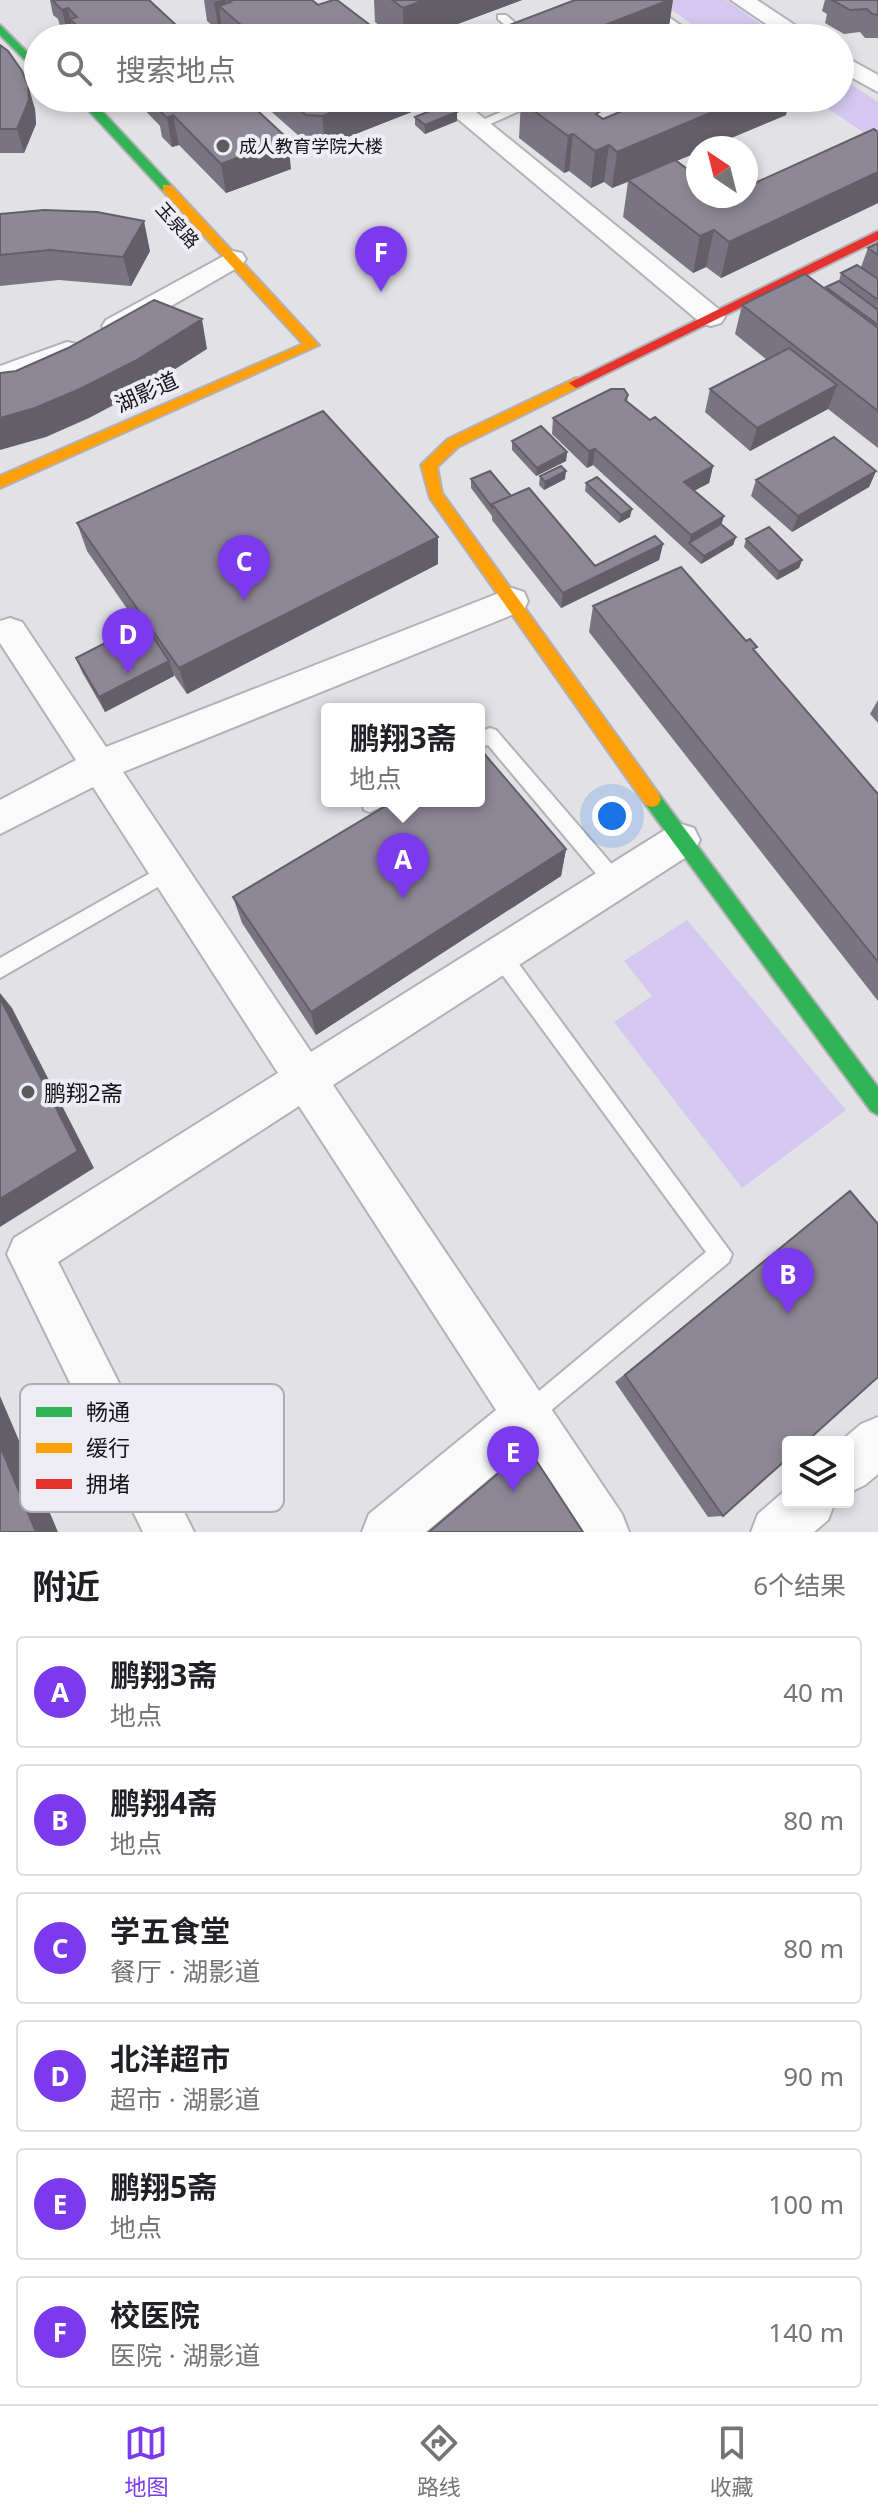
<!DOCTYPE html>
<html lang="zh">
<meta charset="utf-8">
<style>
:root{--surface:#fff;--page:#f6f6f6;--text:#202124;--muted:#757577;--line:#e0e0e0;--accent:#7c3aed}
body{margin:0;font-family:"Noto Sans","Noto Sans SC",sans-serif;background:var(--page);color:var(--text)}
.controls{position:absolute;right:24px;bottom:24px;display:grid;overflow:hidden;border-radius:8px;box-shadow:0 4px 12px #0003}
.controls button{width:72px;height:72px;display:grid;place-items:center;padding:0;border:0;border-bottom:2px solid var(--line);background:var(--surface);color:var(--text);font:40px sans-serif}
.compass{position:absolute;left:686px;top:136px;width:72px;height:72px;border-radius:50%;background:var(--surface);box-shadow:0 4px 12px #0003;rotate:325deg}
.you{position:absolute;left:612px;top:816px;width:28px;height:28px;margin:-20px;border:6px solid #fff;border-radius:50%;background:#1a73e8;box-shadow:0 0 0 12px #1a73e833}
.badge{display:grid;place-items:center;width:52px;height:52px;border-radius:50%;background:var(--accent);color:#fff;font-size:26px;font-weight:700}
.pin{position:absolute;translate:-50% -66px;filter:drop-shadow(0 2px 4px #0008)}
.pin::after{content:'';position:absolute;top:42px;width:28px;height:24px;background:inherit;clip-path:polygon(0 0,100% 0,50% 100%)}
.popup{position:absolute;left:321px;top:703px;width:164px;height:104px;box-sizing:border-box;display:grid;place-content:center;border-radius:8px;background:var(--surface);filter:drop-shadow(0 2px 6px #0005);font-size:26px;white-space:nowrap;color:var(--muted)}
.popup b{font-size:30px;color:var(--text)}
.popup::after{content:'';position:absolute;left:50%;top:100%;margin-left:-16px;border:16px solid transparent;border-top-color:var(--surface)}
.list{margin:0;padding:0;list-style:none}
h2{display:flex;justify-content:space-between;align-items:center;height:104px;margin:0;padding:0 32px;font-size:34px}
h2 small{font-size:26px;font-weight:400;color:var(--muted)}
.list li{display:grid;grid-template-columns:52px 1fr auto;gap:24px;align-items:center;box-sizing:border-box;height:112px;margin:0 16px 16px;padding:0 16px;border:2px solid var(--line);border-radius:8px}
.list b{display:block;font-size:30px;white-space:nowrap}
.list p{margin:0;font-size:26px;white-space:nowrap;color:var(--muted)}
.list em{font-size:26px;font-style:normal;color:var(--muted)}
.icon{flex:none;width:44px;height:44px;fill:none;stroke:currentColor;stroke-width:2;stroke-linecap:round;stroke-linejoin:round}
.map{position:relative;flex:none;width:878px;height:1532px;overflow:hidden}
.search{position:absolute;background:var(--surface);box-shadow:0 4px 12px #0003;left:24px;right:24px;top:24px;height:88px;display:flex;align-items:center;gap:20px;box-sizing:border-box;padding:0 28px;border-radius:44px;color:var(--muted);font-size:30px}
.sheet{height:872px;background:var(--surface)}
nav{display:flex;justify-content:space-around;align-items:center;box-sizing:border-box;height:112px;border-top:2px solid var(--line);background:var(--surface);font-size:22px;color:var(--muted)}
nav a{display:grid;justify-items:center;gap:4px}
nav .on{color:var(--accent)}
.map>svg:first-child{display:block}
.green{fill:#d5c8f0}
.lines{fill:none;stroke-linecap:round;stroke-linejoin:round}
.lane-casing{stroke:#b2b1b5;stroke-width:4}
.street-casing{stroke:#b2b1b5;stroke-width:4}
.fast-casing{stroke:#b2b1b5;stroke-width:4}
.slow-casing{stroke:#b2b1b5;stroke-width:4}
.jam-casing{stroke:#b2b1b5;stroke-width:4}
.lane{fill:#fbfafb;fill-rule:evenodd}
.street{fill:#fbfafb;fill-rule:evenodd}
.fast{fill:#30b455;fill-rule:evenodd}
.slow{fill:#ff9f0a;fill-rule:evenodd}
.jam{fill:#e5322d;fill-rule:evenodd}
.wall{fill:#797580}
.shaded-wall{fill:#635f68}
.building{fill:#8d8895;stroke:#635f68;stroke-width:2}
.poi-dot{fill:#5c5b5e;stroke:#eeecf4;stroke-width:3}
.labels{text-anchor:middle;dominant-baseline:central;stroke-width:8;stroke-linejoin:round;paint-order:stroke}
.far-poi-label{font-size:18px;fill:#141316;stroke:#eeecf4;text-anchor:start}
.far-street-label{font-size:18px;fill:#141316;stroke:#eeecf4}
.street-label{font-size:22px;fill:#141316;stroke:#eeecf4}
.poi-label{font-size:22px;fill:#141316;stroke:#eeecf4;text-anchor:start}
.key{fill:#eeecf4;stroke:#adabb1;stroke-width:2}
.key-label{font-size:22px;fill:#141316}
</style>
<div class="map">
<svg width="878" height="1532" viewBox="0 0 878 1532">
<rect width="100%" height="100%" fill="#e2e1e5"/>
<path class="green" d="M658,0H726L762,25L725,38H711Z
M840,77L878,102V142L812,98H840Z
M687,920L846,1110L742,1188L614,1022L652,996L624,961Z"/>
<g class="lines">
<defs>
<path id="lane" d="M632,0H644L699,38H686Z
M498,15H506L520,27L510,29L498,19Z
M533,98H549L481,128L471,125Z
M490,728L496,730L622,876L625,882L622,888L615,891L608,888L488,745L479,748V732Z
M362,801H384L381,807L370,812L364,810Z
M168,863L175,865L177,871L175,877L0,978V958Z
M500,946L507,948L732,1254L729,1262L537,1422L529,1426L521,1422L517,1414L521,1406L706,1252L493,962L490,955L493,948Z"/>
<path id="street" d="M731,0H757L814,38H787Z
M840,54L878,75V92L840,71Z
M433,98H459L721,311L725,317L721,323L711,326L701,323Z
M233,251L242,253L246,259L242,265L126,332L116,335L106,332L102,326L106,320Z
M67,342L77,344L81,351L77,358L0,387V366Z
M512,588L524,592L528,601L524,610L123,772L311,1052L668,828L681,824L694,828L700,840L694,852L333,1085L622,1514L629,1532H575L522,1451L426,1532H362L369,1514L496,1410L299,1106L58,1262L194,1532H143L7,1254L14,1238L278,1073L93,787L0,834V800L76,760L0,643V621L10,618L22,622L106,747Z
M878,1417V1474L865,1485L848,1493V1442H840L861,1424Z
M788,1488V1502H835L828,1520L814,1532H751L758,1514Z"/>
<path id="fast" d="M0,25L38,63V73L0,35Z
M77,98H90L171,185V191H163Z
M652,791L658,793L878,1087V1115L871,1111L646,805L643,799L646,793Z"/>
<path id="slow" d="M163,185H171L319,345L0,488V476L303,344L163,191Z
M576,378L581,380V386L458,447L437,467L442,493L658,793L661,799L658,805L652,807L646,805L430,498L421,465L448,439Z"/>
<path id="jam" d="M878,231V240L581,386L576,388L569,383Z"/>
</defs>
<use href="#lane" class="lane-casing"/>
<use href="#street" class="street-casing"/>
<use href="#fast" class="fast-casing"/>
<use href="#slow" class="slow-casing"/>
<use href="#jam" class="jam-casing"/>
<use href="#lane" class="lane"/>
<use href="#street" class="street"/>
<use href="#fast" class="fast"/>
<use href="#slow" class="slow"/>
<use href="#jam" class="jam"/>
</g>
<path class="wall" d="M50,0H149L190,38H75L74,37L68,38L61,30L58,19L53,15Z
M204,0H312L318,5L387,38H226L223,35L222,30L219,31L207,21Z
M374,0H522L420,38H396L375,22Z
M825,0H878V38H865L860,32L844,34L825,23L827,14L822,11Z
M0,45L35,109L36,124L24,153H0Z
M125,98H244L291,169L226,193L179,145L172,147L162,137L160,126L137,102L131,104Z
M256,98H414V111L325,146L308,144Z
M474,98H510L487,108Z
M521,101L601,117L603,119L786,115L707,148H698V152L676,161L715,201L878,132V203L721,278L706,267L693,273L623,217L628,182L612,188L604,182L591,188L569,171L564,173L519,138Z
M457,112V121L425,134L415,125V117Z
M0,214L150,251L131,286L59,280L0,286Z
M878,243V448L828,409L750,451L705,412L710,389L767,360L735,334L742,305L826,289V287L839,281L841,273L861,267L868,248Z
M628,395L627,402L650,420L713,466L709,483L694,491L724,516L721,524L736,537L733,545L701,564L593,465L587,468L552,434L553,418Z
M512,441L567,452L566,461L536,476L512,450Z
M876,471L869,487L792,532L751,496L756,480Z
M540,476L565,479L544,490L539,485Z
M471,479L511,496L595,566L663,544L659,560L561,608L492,520V516L471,488Z
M586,483L630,517L619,523L585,491Z
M77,523L438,537V564L187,694L174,675V676L105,712L82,672L76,658L139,626L87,551Z
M746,539L802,560L799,568L777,580L744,547Z
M593,606L755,652L878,794V1001L589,632Z
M878,700V723L870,714Z
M566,849L561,876L316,1035L242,923L233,897Z
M850,1191L723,1516L708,1517L615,1382Z"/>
<path class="shaded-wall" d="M221,0H226L228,14L219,6L222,30L219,31L214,2Z
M424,0H522L420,38H403V8Z
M669,0H673L668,34L659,38H572Z
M68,8L74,37L71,38H69L62,10Z
M28,85L35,109L36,124L24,153L17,129Z
M130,98H136L137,102L131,104Z
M371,98H414V111L325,146L322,116Z
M487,98H510L487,108Z
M746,98H790L786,115L707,148H698V152L612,188L617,152Z
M457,112V121L425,134V125Z
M173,115L179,145L172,147L167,118Z
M573,134L569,171L564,173L568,136Z
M288,139L291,169L226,193L221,164Z
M609,145L604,182L591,188L595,151Z
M878,172V203L721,278L729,242Z
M144,221L150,251L131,286L123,257Z
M714,230L706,267L693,273L700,236Z
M202,319L207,349L142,390L89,418L46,437L0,450V418Z
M837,385L828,409L750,451L757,428Z
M595,449L593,465L587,468L589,451Z
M567,452L566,461L536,476L537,468Z
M713,466L709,483L680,498L684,482Z
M566,471L565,479L544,490L545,482Z
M876,471L869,487L792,532L798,516Z
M632,509L630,517L619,523L621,515Z
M724,516L719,532L689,543L691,535Z
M438,537V564L187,694L179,668Z
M736,537L733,545L701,564L704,556Z
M663,544L659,560L561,608L563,593Z
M802,560L799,568L777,580L779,572Z
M169,661L174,676L105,712L99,697Z
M566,849L561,876L316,1035L311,1012Z
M0,993L12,1008L94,1168L0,1227Z
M0,1396L58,1532H36L0,1446Z"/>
<path class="building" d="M57,0H149L190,38H89L70,19L77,17L68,8L62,10L53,1Z
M228,0H312L318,5L333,0H337L387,38H256L219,6L231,2Z
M392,0H424L403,8Z
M575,0H669L572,38H475Z
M832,0H878V15L872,14L867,9L850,10Z
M0,45L8,51L22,71L28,85L29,100L17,129H0Z
M156,98H244L288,139L221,164L173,115L167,118L156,107L163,105Z
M286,98H371L322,116L306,115Z
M528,98H583L601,111L596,114L603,119L653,98H746L617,152L609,145L595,151L573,134L568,136L521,101Z
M447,104L457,112L425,125L415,117Z
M874,129L878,132V172L729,242L714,230L700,236L628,180L675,160L698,177V196H708L715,201L726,196H746V187Z
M44,210L97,212L144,221L123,257L50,250L0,255V214Z
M878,243V255L868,248Z
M857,265L878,279V300L841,273Z
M805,274L878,328V411L742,305Z
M839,281L878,310V325L826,287Z
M154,300L202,319L135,361L80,389L35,408L0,418V373L16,371L68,348Z
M789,348L837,385L757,428L710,389Z
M611,389H624L628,395L625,400L650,420L655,417L713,466L684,482L724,516L691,535L595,449L589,451L553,418Z
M323,411L438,537L179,668L77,523Z
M541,426L567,452L537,468L512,441Z
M834,437L876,471L798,516L756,480Z
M561,466L566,471L545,482L540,476Z
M490,471L511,496L492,504V507L471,479Z
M597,477L632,509L621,515L586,483Z
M529,488L595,566L655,536L663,544L563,593L492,504Z
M721,524L736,537L704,556L689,543Z
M769,527L802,560L779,572L746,539Z
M681,567L746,641L750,639L757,647L753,649L878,794V962L593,606Z
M144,623L169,661L99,697L76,658Z
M481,750L566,849L311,1012L233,897L394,801H479V751Z
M0,998L78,1151L0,1199Z
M850,1191L878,1224V1377L806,1442H788V1458L723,1516L625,1375Z
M0,1446L36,1532H0Z
M528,1448L583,1532H429Z"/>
<g class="poi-dot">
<circle cx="223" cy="146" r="8"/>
<circle cx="28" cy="1092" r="8"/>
</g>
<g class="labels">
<g class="far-poi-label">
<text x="239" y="146">成人教育学院大楼</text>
</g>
<g class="far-street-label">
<text transform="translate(178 225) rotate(48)">玉泉路</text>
</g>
<g class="street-label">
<text transform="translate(146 391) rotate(-24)">湖影道</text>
</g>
<g class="poi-label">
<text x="44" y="1092">鹏翔2斋</text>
</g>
</g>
<rect x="20" y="1384" width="264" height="128" rx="12" class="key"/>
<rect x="36" y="1407" width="36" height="10" fill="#30b455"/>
<rect x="36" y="1443" width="36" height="10" fill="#ff9f0a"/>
<rect x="36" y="1479" width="36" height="10" fill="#e5322d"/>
<g class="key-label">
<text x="86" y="1420">畅通</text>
<text x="86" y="1456">缓行</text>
<text x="86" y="1492">拥堵</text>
</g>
</svg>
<div class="controls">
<button><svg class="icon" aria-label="layers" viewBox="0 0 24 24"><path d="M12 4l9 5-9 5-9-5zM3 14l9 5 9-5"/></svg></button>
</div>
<svg class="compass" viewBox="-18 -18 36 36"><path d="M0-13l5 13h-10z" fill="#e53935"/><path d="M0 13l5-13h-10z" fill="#757577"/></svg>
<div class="you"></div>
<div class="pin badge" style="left:403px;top:899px">A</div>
<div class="popup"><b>鹏翔3斋</b>地点</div>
<div class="pin badge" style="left:788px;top:1314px">B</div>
<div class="pin badge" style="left:244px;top:601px">C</div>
<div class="pin badge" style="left:128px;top:674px">D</div>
<div class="pin badge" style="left:513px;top:1492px">E</div>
<div class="pin badge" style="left:381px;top:292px">F</div>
<div class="search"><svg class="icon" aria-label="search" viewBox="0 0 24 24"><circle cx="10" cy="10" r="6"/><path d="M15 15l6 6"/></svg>搜索地点</div>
</div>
<section class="sheet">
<h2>附近<small>6个结果</small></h2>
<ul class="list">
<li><span class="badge">A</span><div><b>鹏翔3斋</b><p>地点</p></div><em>40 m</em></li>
<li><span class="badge">B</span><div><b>鹏翔4斋</b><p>地点</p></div><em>80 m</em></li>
<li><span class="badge">C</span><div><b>学五食堂</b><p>餐厅 · 湖影道</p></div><em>80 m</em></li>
<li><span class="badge">D</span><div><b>北洋超市</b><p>超市 · 湖影道</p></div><em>90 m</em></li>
<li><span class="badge">E</span><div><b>鹏翔5斋</b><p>地点</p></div><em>100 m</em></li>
<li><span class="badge">F</span><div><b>校医院</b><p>医院 · 湖影道</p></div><em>140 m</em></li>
</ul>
</section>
<nav>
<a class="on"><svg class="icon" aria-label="map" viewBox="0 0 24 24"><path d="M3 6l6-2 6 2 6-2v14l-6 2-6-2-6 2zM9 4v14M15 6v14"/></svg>地图</a>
<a><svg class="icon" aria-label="directions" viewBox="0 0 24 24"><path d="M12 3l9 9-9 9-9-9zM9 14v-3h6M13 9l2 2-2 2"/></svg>路线</a>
<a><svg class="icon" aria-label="saved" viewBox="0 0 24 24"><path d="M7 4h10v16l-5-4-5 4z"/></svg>收藏</a>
</nav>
